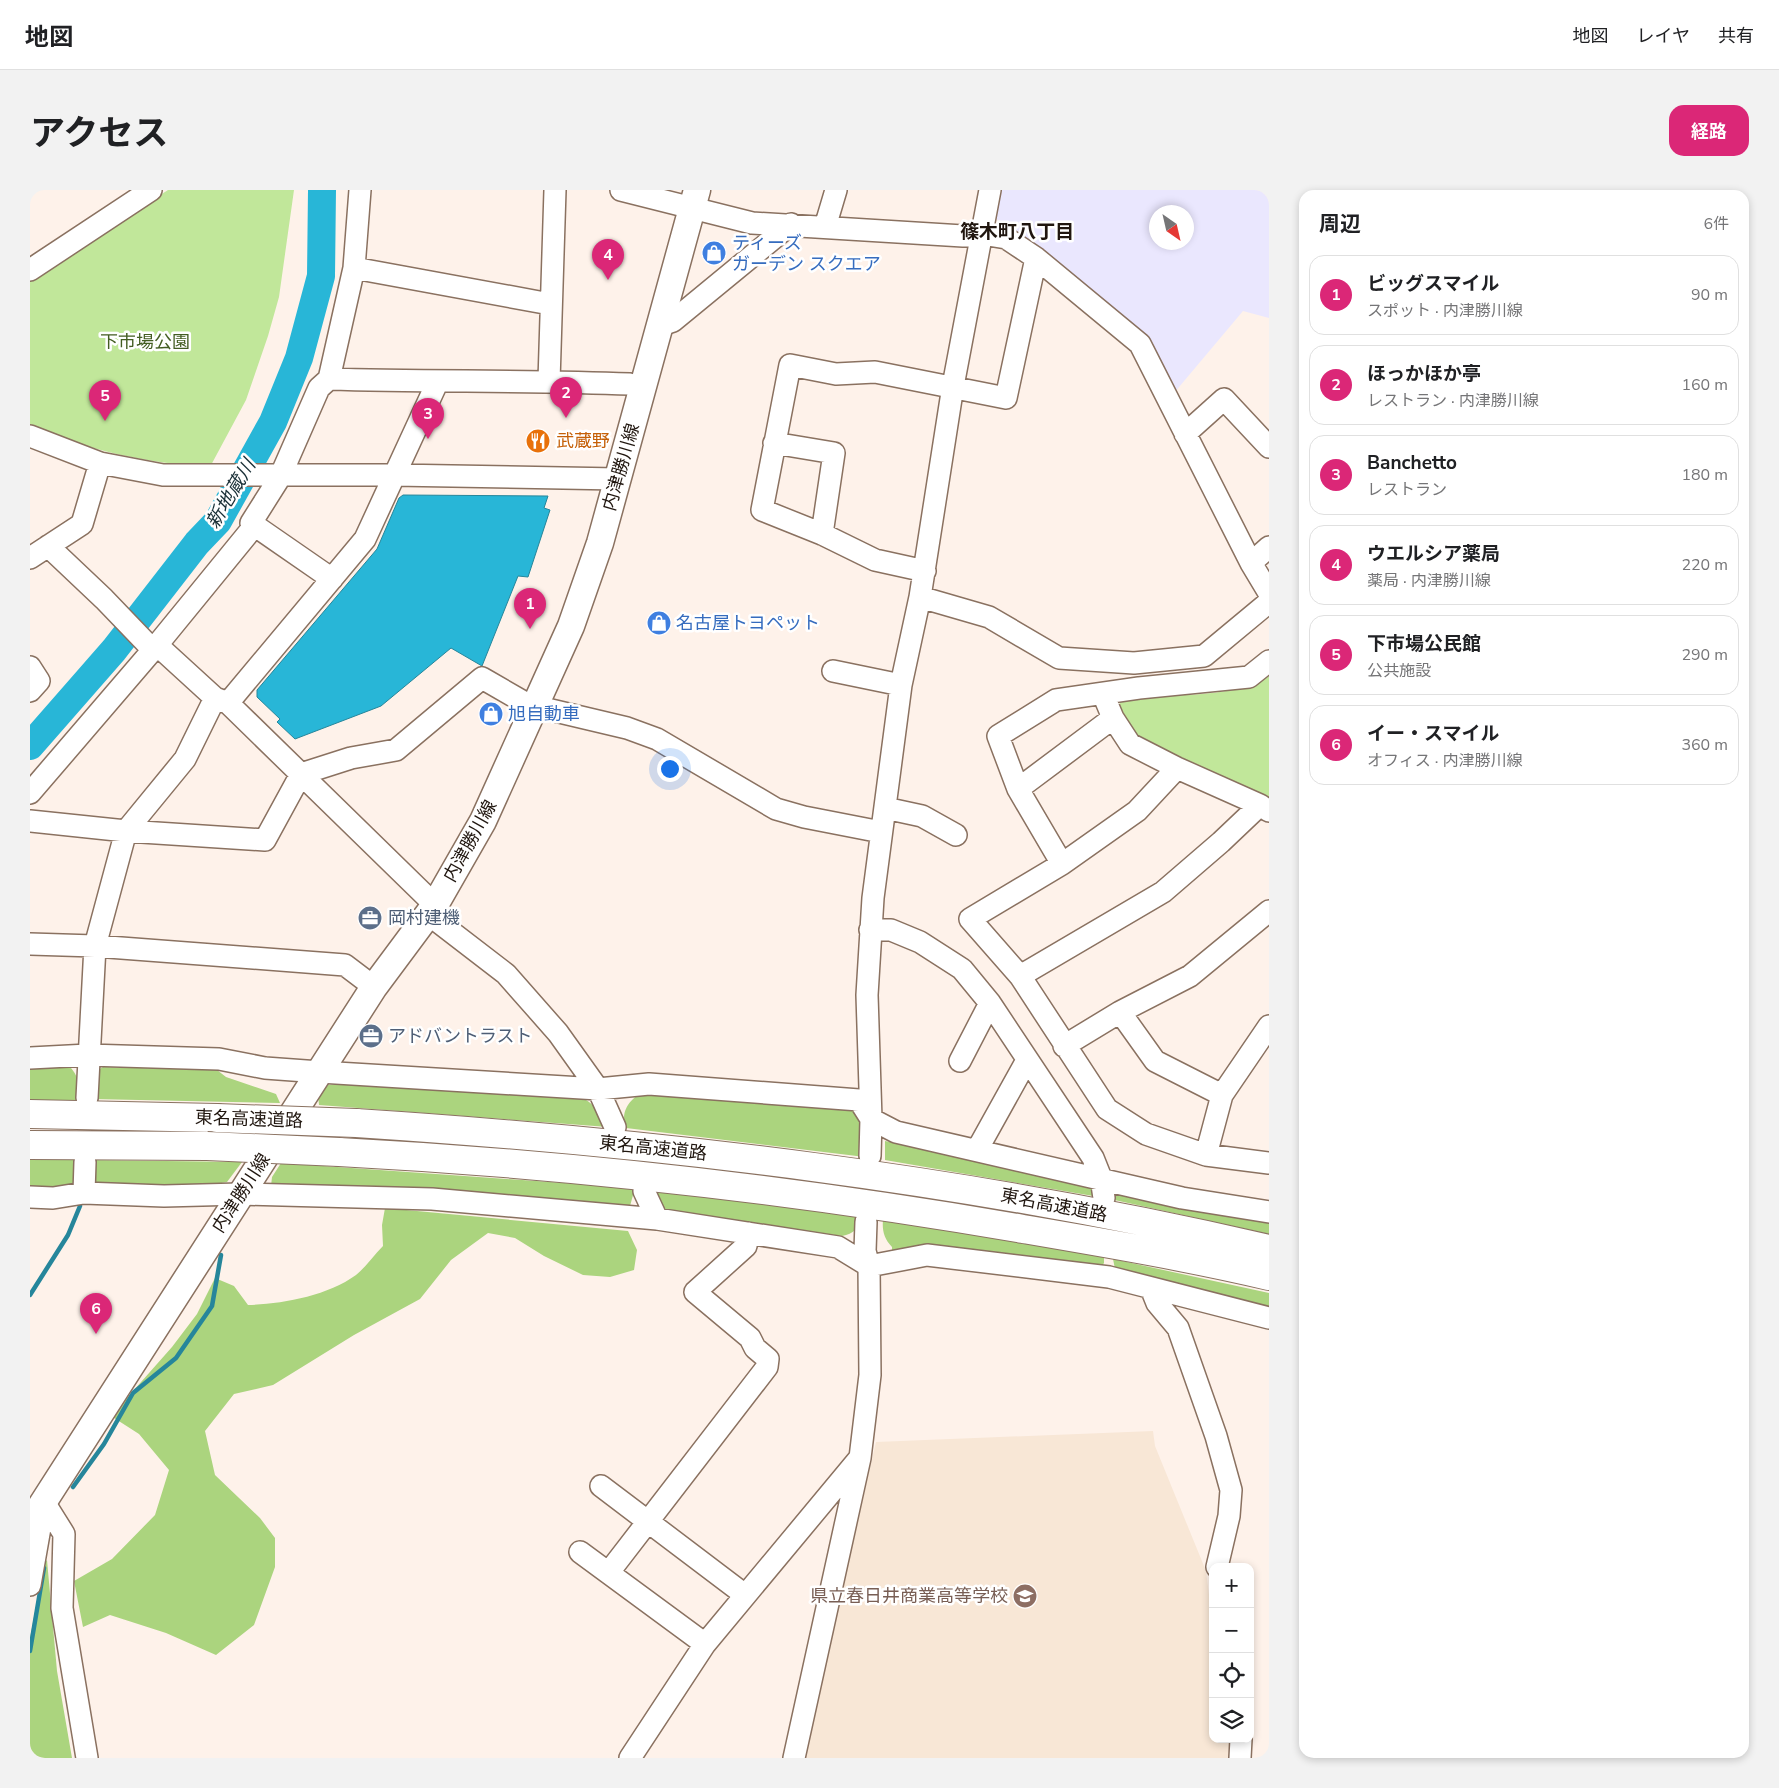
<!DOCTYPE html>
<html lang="ja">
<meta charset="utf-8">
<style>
:root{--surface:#fff;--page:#f2f2f2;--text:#202124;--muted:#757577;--line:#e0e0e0;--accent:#db2777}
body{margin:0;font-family:"Nunito Sans","Noto Sans JP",sans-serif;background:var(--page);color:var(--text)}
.controls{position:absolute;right:15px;bottom:15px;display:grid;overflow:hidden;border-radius:10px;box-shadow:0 2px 8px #0003}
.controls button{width:45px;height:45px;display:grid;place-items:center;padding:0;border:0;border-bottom:1px solid var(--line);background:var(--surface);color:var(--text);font:25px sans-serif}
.compass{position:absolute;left:1119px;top:15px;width:45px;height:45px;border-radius:50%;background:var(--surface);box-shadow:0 2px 8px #0003;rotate:146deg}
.you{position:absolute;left:639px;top:578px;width:18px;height:18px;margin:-12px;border:4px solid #fff;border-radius:50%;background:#1a73e8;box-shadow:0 0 0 8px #1a73e833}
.badge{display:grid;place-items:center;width:32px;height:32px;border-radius:50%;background:var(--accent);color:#fff;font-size:16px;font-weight:700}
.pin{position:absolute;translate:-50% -41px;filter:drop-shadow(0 1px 2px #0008)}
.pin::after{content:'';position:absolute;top:26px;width:18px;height:15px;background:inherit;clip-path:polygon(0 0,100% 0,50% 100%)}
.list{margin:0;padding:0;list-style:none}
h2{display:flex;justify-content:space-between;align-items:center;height:65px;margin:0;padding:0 20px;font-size:21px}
h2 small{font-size:16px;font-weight:400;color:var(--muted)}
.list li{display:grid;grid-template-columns:32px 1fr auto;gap:15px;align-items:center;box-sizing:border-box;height:80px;margin:0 10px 10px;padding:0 10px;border:1px solid var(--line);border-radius:15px}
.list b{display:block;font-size:19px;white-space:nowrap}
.list p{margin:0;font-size:16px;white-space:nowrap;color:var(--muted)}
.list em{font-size:16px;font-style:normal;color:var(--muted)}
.icon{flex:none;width:28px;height:28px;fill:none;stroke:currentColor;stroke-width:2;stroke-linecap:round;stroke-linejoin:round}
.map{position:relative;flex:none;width:1239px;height:1568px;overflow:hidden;border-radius:15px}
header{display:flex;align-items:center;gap:30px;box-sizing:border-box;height:70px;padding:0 25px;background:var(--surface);border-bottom:1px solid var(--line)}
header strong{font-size:24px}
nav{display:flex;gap:28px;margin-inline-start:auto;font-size:18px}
.intro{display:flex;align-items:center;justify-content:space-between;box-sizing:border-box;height:120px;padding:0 30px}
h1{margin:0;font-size:35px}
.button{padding:12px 22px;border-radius:15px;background:var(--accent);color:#fff;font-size:18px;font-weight:700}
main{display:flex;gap:30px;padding:0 30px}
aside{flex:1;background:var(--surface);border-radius:15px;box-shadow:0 2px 8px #0003}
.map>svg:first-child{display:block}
.commercial{fill:#eae7fe;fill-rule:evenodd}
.education{fill:#f8e7d6}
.green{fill:#c1e79a}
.forest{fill:#abd47e}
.water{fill:#28b6d7;stroke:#26869b}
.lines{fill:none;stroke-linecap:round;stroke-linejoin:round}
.stream{stroke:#26869b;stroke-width:4.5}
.river{stroke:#28b6d7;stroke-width:28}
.minor-casing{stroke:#8a7160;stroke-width:24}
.major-casing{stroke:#8a7160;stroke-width:29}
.highway-casing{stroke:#8a7160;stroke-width:30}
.minor{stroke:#fff;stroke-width:21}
.major{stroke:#fff;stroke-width:26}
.highway{stroke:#fff;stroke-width:28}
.highway-bridge-casing{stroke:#8a7160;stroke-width:30;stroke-linecap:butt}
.highway-bridge{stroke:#fff;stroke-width:28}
.labels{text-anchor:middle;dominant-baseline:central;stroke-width:5;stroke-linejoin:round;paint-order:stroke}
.shop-label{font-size:18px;fill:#366cbe;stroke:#fff;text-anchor:start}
.park-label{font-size:18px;fill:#435d22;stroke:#fff}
.food-label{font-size:18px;fill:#c56008;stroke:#fff;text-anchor:start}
.street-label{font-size:18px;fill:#20160f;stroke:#fff}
.service-label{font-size:18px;fill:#4e5e75;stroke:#fff;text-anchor:start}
.education-label{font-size:18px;fill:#785e54;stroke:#fff;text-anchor:end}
.neighbourhood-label{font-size:19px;font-weight:bold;fill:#20160f;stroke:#fff}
.water-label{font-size:19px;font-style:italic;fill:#182e35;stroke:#fff}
</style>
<header>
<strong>地図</strong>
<nav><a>地図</a><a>レイヤ</a><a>共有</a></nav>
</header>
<div class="intro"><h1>アクセス</h1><a class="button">経路</a></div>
<main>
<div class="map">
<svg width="1239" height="1568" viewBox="0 0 1239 1568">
<rect width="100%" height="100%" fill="#fef2ea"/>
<path class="commercial" d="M967,0H1239V128L1213,121L1144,203L1120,154L981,36L962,27ZM1126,22H1156V52H1126Z"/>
<path class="education" d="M1123,1241L1125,1256L1176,1381L1183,1436V1549H1203V1568H774L846,1252Z"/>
<path class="green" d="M138,0H264L249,107L238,146L216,210L180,277C117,273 57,261 0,234V90Z
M1239,486V613L1104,548L1088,515L1097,507C1134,505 1211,508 1239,486Z"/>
<path class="forest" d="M38,875C49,885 50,896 50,910H0V876Z
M73,877L187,880L196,887L246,904L250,913L62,909L68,880Z
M351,889L544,904C562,911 569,920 578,937L289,915L288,905L298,895Z
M618,900L828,918L836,927L835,967L596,938C589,920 602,906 618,900Z
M855,951L1063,992L1069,1007L855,970Z
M0,969H51L47,991L34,1001H0Z
M60,970L212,972L197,992L140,1002L74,1001L63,991Z
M251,973L605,998L600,1016L241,996L242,987Z
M624,1001L834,1027C828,1038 824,1044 812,1046L726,1034L657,1029L634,1018Z
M1085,1001L1239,1026V1044L1080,1009Z
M355,1018L598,1041L607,1060L604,1080L580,1087L553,1085L514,1066L485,1048L458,1043L421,1070L390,1109L324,1145L243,1195L204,1204L175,1241L185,1285L230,1328L245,1348V1377L224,1435L186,1465L136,1443L80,1425L53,1437L44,1391L82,1369L125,1325L139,1280L109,1244L81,1226L142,1157L167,1124L185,1088L204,1096L218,1115C252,1114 297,1106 326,1085C336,1077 344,1065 353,1056L352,1035Z
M853,1030L1074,1067V1073L1068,1082L862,1066V1057C854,1049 852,1040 853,1030Z
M1083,1069L1239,1103V1119L1085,1079Z
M17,1370L27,1481L42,1568H0V1448L14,1374Z"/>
<path class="water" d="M373,305L518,306L514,318L520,320L498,387L488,386L452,476L421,458L351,516L265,549L247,532L250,529L227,507V500L347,359L369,308Z"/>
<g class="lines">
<path class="stream" d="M0,1105L38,1045L50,1016
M43,1297L74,1254L103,1203L146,1168L182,1116L191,1065
M0,1461L14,1378"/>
<path class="river" d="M0,556L84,460L167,353L188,331L243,232L269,168L291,86L292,0"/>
<defs>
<path id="minor" d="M591,0L722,33L933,46L952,44L976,48L1006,68L1110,154L1221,373L1239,403
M795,37L806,0
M324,78L520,114
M0,80L121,0
M631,135L643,131L761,34
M299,189L324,78L330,0
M519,191L525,0
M1155,244L1194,209L1239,257
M0,246L70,273L133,285H364L588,289
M744,253L804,263L792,344
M18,356L74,409L123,460
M0,368L52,334L70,273
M1221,373L1239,357
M895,381L845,370L792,344L732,320L760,175L806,184L845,182L976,208L1006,68
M302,389L221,333L250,287L289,198L299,189C400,192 500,190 600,194
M890,407L959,427L1029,468L1104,473L1174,466L1239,412
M127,455L185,508L198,513L405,715
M0,477L9,491L0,501
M803,481L871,495
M1073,504L1083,528L1100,554L1147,578L1230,615L1239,621
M198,513L335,349L407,193
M1147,578L1107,621L1032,674L940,729L990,786L1077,919L1116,944L1176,965L1239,973
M988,599L1083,528
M0,603L127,455L225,335
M855,618L892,626L926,645
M0,631L96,641L235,650L271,584L321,568L366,560L452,488L504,518L521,520L597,538L627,549L746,619L774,627L851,642
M1032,674L988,599L968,546L1026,510L1109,498L1219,487L1239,471
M398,724L476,784L528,843L568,899L585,937
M840,740H861L890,752L932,779L960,813L1063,968L1071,988L1074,1008
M0,754L65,756L315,775L344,797
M990,786L1133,702L1191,652L1230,615
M1090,822L1125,871L1192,905
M1034,856L1090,822L1160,786L1239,721
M0,868L58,865L189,869L235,878L290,882L568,899L619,894L829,910L841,929L866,942L1152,1008L1239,1022
M930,871L960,813
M57,908L65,756L96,641L155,569L185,508
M947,960L997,870
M1176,965L1192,905L1239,836
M840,966L841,929L837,805L843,708L871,495L890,407L923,196L960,0
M614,1001L627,1029
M54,1003L55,972
M0,1007L23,1008L54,1003L134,1006L210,1004L402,1009L627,1029L808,1057L839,1076L897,1065L1079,1087L1239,1128
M1121,1098L1127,1113L1148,1138L1186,1246L1201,1300L1199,1326L1187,1377
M571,1296L715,1405
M14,1312L34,1344L32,1418L57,1568
M550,1362L675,1454
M579,1382L737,1177L738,1169L725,1158L720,1148L665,1102L716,1056L718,1043
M0,1395L14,1315
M600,1568L675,1454L828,1270
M764,1568L830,1268L840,1185L839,1076L835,1061L836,1032
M1210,1568L1211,1549"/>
<path id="major" d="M0,1333L344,797L405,715L453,631L541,436L570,353L667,0"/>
<path id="highway" d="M0,924L187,928
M326,933C633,953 939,989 1239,1059
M0,955L177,956
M309,962C538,974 767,1000 993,1039C1075,1053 1158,1067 1239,1086"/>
</defs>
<use href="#minor" class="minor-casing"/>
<use href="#major" class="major-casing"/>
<use href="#highway" class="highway-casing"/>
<use href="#minor" class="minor"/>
<use href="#major" class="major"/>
<use href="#highway" class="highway"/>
<defs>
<path id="highway-bridge" d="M187,928L326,933
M177,956L309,962"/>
</defs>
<use href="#highway-bridge" class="highway-bridge-casing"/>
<use href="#highway-bridge" class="highway-bridge"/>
</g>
<defs>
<symbol id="shop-disc" viewBox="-11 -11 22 22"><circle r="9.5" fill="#3f7fe0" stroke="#fff"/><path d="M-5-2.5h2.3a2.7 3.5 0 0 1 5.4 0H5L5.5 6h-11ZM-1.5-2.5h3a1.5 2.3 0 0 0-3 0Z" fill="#fff"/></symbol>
<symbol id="restaurant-disc" viewBox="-11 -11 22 22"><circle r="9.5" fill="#e8710a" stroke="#fff"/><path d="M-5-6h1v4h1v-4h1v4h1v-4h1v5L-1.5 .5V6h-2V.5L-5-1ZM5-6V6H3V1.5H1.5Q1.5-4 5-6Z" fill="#fff"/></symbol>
<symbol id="office-disc" viewBox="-11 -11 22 22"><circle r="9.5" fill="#5c6f8a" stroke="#fff"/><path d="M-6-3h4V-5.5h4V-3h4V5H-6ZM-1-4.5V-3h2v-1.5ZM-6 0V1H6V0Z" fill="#fff"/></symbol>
<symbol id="school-disc" viewBox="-11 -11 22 22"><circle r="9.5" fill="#8d6e63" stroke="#fff"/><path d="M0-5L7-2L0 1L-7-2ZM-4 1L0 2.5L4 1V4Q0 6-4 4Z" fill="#fff"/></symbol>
</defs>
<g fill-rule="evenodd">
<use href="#shop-disc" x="670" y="49" width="28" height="28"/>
<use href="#restaurant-disc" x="494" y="237" width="28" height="28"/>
<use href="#shop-disc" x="615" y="419" width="28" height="28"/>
<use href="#shop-disc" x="447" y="510" width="28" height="28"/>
<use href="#office-disc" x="326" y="714" width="28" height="28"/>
<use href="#office-disc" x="327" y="832" width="28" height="28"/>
<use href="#school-disc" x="981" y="1392" width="28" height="28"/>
</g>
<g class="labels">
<g class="shop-label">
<text x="702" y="53">ティーズ<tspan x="702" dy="21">ガーデン スクエア</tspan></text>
<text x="646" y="433">名古屋トヨペット</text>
<text x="478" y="524">旭自動車</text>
</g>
<g class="park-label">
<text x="115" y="152">下市場公園</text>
</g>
<g class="food-label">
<text x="526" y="251">武蔵野</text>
</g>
<g class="street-label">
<text transform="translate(591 277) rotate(-74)">内津勝川線</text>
<text transform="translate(440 651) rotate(-61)">内津勝川線</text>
<text transform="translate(219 929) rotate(2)">東名高速道路</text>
<text transform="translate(623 958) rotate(6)">東名高速道路</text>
<text transform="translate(211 1003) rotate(-57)">内津勝川線</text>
<text transform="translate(1024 1015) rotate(11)">東名高速道路</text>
</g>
<g class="service-label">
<text x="358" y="728">岡村建機</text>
<text x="358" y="846">アドバントラスト</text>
</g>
<g class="education-label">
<text x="978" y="1406">県立春日井商業高等学校</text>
</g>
<g class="neighbourhood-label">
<text x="987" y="42">篠木町八丁目</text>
</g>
<g class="water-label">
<text transform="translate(201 304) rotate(-59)">新地蔵川</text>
</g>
</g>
</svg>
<div class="controls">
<button>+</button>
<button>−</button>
<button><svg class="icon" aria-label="locate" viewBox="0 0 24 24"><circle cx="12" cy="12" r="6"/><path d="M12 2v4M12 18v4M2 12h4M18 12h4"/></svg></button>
<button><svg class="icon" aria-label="layers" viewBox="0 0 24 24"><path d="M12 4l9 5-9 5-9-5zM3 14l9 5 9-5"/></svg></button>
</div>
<svg class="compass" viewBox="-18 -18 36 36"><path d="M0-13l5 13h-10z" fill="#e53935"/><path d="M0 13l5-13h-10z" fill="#757577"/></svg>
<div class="you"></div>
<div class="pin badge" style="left:500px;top:439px">1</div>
<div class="pin badge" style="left:536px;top:228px">2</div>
<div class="pin badge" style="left:398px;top:249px">3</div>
<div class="pin badge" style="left:578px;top:90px">4</div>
<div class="pin badge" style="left:75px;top:231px">5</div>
<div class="pin badge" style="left:66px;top:1144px">6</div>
</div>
<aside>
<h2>周辺<small>6件</small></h2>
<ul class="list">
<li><span class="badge">1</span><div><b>ビッグスマイル</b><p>スポット · 内津勝川線</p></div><em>90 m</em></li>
<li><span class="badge">2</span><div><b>ほっかほか亭</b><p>レストラン · 内津勝川線</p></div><em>160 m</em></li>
<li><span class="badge">3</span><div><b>Banchetto</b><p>レストラン</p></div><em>180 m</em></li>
<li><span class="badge">4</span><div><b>ウエルシア薬局</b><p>薬局 · 内津勝川線</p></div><em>220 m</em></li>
<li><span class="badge">5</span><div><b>下市場公民館</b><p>公共施設</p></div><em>290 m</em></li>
<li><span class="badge">6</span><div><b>イー・スマイル</b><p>オフィス · 内津勝川線</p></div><em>360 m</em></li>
</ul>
</aside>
</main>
